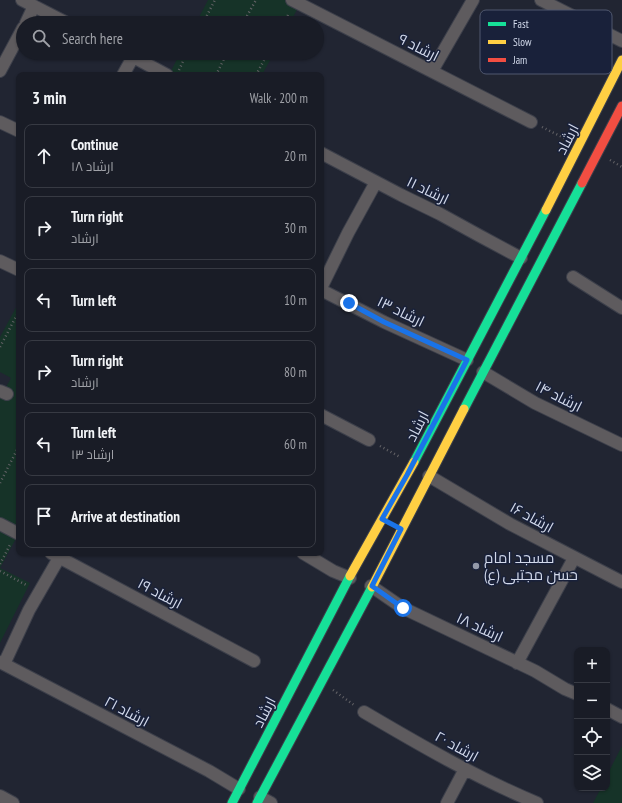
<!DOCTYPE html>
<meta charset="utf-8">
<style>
:root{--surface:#191c26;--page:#262932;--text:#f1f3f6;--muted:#9fa1a7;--line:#373a43}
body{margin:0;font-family:"PT Sans Narrow",Cairo,sans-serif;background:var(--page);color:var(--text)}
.controls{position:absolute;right:12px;bottom:12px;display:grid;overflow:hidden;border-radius:8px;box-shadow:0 1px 3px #0004}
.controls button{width:36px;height:36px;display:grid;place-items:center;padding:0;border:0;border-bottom:1px solid var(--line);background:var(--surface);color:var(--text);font:20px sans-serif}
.stop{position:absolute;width:12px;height:12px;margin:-9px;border:3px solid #1a73e8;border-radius:50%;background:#fff}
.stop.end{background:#1a73e8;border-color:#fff;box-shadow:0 1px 4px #0008}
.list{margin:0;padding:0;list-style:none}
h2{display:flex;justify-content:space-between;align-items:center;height:52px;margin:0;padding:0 16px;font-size:17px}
h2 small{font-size:13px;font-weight:400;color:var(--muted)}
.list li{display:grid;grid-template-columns:26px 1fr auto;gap:12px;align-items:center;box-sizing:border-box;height:64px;margin:0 8px 8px;padding:0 8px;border:1px solid var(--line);border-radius:8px}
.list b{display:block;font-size:15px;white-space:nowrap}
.list p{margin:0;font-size:13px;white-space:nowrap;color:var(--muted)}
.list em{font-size:13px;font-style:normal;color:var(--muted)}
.icon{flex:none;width:22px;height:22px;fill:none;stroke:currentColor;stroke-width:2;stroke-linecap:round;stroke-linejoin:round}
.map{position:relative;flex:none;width:622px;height:803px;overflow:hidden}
.search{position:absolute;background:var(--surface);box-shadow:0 1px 3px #0004;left:16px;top:16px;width:308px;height:44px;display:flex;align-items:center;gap:10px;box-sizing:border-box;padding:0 14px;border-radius:22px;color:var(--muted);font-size:15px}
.panel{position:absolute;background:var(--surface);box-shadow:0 1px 3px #0004;left:16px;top:72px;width:308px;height:484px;border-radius:8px}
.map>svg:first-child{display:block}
.green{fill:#163328}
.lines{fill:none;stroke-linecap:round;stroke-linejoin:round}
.street-casing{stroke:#3c3f4a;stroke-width:14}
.fast-casing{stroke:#3c3f4a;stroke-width:11}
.slow-casing{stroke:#3c3f4a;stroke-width:11}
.jam-casing{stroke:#3c3f4a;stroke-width:11}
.path{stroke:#646367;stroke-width:2.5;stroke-dasharray:1 3;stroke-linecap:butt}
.street{stroke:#5e5b5e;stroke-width:12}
.fast{stroke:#16e098;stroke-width:9}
.slow{stroke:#ffcf43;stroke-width:9}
.jam{stroke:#f24e42;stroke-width:9}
.route{stroke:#1a73e8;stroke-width:5}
.poi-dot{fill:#949aaa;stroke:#19213a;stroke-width:1.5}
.labels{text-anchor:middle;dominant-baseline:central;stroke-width:3;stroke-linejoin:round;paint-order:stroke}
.street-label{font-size:15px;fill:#d2d9ea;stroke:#19213a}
.poi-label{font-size:15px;fill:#d2d9ea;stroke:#19213a;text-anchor:start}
.key{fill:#19213a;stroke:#50586f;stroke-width:1}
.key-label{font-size:11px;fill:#d2d9ea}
</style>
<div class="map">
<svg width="622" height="803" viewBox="0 0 622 803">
<rect width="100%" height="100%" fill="#212532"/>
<path class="green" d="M208,0H302L290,23H196Z
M180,53H274L262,75H169Z
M19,302V533L0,568L30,583L0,643V398L11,378L0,372V337Z
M622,746V803H593L601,788H607V775Z"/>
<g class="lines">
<defs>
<path id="street" d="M22,0L67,23
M292,0L531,122
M541,0L622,41
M26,23L34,6
M126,53L167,75
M0,71L23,28
M432,71L473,0
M123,75L133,57
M0,122L19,131
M321,153L401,195L440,214L480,236L521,258
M0,261L19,270
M573,277L622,308
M321,288L348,233L376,182
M321,290L384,322L467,360
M483,372L535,403L622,445
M0,391L7,394
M321,415L369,440
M429,476L510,524L622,582
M0,524L19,534
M51,553L254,661
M303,553L333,571L350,578
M371,586L403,608L535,671L565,689L577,694
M0,662L209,771L239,789
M517,663L574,558
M4,664L29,610L59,558
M607,709L622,717
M364,712C420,745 477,778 537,803
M0,796L13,803
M260,797L271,803
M447,803L465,769"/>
<path id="fast" d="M464,409L582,183
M414,462L546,210
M232,803L350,576
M257,803L372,587"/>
<path id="slow" d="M546,210L622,60
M350,576L414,462
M372,587L464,409"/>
<path id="jam" d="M582,183L622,106"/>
</defs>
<use href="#street" class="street-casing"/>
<use href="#fast" class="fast-casing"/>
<use href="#slow" class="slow-casing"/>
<use href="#jam" class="jam-casing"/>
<path class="path" d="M203,23L215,0
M243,23L256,0
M284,23L289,13
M179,70L187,53
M216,75L227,53
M256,75L268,53
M542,127L566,139
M610,160L622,167
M0,347L19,311
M380,446L400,457
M0,483L19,446
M0,564L11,543
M0,571L28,586
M333,690L354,705"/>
<use href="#street" class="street"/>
<use href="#fast" class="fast"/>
<use href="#slow" class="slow"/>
<use href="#jam" class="jam"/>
</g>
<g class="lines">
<path class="route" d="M349,303L384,322L467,360L407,475L382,519L401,529L372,586L403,608"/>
</g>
<circle class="poi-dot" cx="476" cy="566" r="4"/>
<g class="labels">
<g class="street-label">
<text transform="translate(419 47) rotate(27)">ارشاد ۹</text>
<text transform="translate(567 139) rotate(-63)">ارشاد</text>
<text transform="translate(428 190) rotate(26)">ارشاد ۱۱</text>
<text transform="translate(401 311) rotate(26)">ارشاد ۱۳</text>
<text transform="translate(559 396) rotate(27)">ارشاد ۱۴</text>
<text transform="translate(417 426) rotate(-63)">ارشاد</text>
<text transform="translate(532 517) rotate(29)">ارشاد ۱۶</text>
<text transform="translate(160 593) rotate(28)">ارشاد ۱۹</text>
<text transform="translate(480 627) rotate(25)">ارشاد ۱۸</text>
<text transform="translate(127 711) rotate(28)">ارشاد ۲۱</text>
<text transform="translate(264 712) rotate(-63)">ارشاد</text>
<text transform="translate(457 746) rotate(29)">ارشاد ۲۰</text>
</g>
<g class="poi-label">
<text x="484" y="557">مسجد امام<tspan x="484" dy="17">حسن مجتبی (ع)</tspan></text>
</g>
</g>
<rect x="480" y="10" width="132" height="64" rx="6" class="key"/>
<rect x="488" y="22" width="18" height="4" fill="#16e098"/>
<rect x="488" y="40" width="18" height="4" fill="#ffcf43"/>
<rect x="488" y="58" width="18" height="4" fill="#f24e42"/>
<g class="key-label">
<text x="513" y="28">Fast</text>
<text x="513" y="46">Slow</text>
<text x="513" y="64">Jam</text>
</g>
</svg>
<div class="controls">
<button>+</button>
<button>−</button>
<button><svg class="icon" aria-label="locate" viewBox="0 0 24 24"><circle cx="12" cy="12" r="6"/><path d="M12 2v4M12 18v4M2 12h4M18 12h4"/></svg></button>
<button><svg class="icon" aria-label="layers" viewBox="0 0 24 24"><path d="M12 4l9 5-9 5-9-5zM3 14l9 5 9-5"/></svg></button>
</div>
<div class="stop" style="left:403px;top:608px"></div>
<div class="stop end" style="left:349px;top:303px"></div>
<div class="search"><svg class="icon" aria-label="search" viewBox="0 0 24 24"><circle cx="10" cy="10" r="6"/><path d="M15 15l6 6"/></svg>Search here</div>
<section class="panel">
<h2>3 min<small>Walk · 200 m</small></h2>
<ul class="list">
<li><svg class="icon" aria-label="ahead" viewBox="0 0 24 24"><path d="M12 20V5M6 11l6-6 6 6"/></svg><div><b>Continue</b><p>ارشاد ۱۸</p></div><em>20 m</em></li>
<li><svg class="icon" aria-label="right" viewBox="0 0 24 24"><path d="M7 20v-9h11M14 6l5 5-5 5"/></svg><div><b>Turn right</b><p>ارشاد</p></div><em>30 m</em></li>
<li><svg class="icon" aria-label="left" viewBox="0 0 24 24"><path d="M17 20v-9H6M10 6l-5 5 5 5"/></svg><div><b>Turn left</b></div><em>10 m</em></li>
<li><svg class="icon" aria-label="right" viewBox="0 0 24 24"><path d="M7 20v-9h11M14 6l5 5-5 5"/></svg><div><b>Turn right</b><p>ارشاد</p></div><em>80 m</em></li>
<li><svg class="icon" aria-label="left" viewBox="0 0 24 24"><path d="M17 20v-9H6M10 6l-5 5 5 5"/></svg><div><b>Turn left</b><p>ارشاد ۱۳</p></div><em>60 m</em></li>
<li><svg class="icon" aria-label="arrive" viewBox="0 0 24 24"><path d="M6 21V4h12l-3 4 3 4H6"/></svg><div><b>Arrive at destination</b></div></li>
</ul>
</section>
</div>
